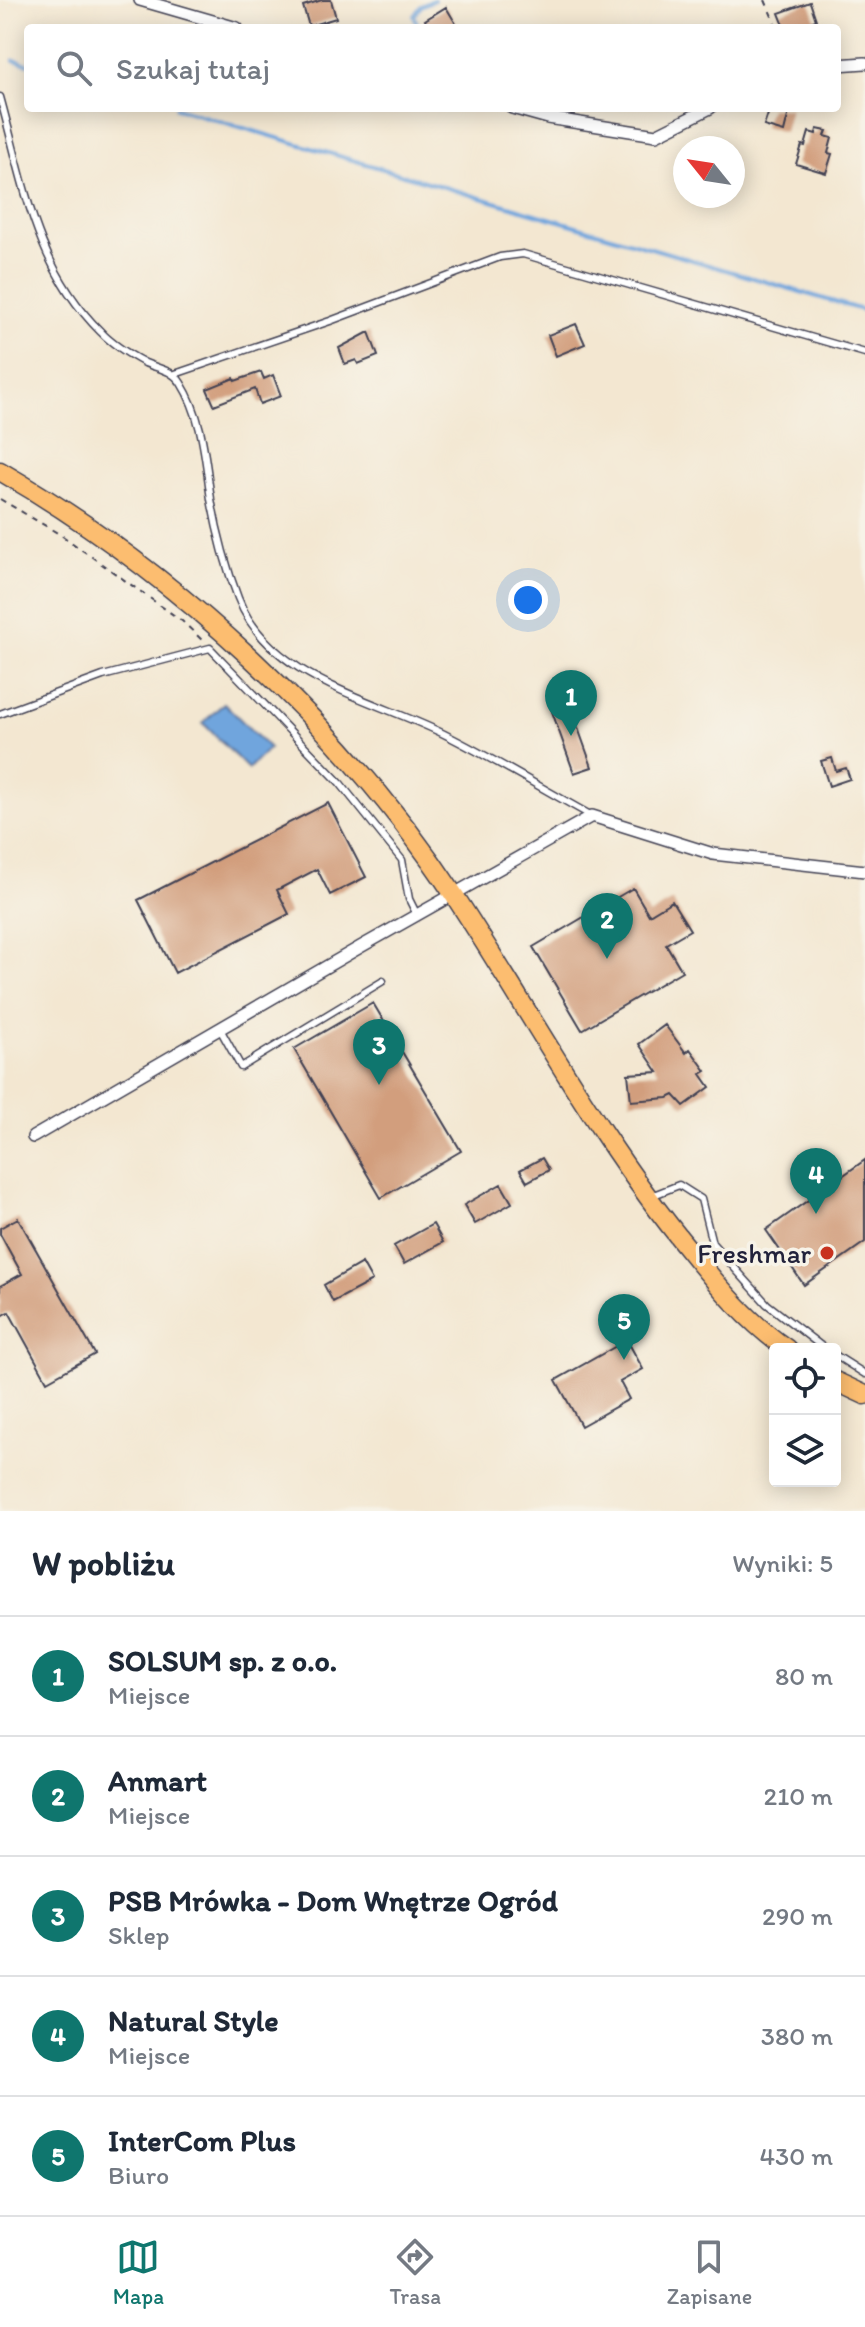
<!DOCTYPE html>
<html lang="pl">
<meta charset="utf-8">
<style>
:root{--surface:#fff;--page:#f6f6f7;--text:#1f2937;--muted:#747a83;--line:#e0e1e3;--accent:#0f766e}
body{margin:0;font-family:Itim,sans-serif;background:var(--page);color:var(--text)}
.controls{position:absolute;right:24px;bottom:24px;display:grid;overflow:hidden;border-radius:8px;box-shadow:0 4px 20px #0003}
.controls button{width:72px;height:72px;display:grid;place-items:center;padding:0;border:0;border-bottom:2px solid var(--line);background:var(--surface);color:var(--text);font:40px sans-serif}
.compass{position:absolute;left:673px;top:136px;width:72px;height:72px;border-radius:50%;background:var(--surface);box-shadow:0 4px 20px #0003;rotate:300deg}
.you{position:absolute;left:528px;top:600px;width:28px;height:28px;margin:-20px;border:6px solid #fff;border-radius:50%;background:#1a73e8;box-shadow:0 0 0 12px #1a73e833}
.badge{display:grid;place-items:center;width:52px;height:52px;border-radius:50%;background:var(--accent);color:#fff;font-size:26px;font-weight:700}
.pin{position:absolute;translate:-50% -66px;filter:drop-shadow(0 2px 4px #0008)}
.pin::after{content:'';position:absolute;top:42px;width:28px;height:24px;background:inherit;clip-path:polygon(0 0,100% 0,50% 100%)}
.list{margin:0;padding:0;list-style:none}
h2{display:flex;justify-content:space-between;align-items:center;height:104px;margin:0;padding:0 32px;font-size:34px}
h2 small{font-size:26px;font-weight:400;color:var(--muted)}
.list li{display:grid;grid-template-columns:52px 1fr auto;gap:24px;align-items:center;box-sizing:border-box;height:120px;padding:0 32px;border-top:2px solid var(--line)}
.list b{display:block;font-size:30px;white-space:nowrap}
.list p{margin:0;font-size:26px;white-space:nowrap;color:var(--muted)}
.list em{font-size:26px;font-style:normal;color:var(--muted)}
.icon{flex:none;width:44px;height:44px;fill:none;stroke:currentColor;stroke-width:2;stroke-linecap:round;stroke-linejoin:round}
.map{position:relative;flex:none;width:865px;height:1511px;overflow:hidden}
.search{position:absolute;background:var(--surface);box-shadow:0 4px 20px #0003;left:24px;right:24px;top:24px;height:88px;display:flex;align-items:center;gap:20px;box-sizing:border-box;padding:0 28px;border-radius:8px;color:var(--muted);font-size:30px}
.sheet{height:704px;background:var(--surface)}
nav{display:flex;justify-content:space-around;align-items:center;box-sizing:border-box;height:112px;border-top:2px solid var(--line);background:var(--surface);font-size:22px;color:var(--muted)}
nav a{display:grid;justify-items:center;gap:4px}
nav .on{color:var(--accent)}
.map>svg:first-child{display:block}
.water{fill:#70a5dd;stroke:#49648c;stroke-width:2}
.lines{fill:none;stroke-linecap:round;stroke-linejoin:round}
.stream{stroke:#70a5dd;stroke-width:4}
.building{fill:#d29e7d}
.service-casing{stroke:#414052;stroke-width:9}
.minor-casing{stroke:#414052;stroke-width:14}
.primary-casing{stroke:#414052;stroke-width:21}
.path{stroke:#414052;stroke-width:2;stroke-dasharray:6 6;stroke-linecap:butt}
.service{stroke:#fff;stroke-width:6}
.minor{stroke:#fff;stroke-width:11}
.primary{stroke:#fcbd6f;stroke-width:18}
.poi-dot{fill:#c8321e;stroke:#f7f3e8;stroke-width:3}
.labels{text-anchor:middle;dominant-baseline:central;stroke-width:7;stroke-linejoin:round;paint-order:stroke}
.poi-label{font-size:28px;fill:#22223b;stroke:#f7f3e8;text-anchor:end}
</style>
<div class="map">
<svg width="865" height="1511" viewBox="0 0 865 1511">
<rect width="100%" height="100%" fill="#f7f3e8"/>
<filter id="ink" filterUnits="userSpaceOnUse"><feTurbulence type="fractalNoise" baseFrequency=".0125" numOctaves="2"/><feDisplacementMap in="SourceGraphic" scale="16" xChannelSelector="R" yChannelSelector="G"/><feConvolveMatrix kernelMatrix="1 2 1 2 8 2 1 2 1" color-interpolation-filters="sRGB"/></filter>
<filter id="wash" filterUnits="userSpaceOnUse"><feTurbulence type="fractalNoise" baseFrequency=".006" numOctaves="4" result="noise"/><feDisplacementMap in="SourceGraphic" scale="32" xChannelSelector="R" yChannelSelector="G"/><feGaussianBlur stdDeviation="1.8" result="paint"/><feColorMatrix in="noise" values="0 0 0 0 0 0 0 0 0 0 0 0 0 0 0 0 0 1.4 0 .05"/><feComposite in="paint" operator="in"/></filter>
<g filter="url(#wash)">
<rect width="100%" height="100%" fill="#f3e7d1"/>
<path class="water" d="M224,703L269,748L248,769L203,723Z"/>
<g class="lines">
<path class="stream" d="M419,28L414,16L421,6L434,0
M14,60L28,64
M176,108L865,311"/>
</g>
<g id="blocks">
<path class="building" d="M322,0H331L336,18L309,26L303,6Z
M810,2L816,20L794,28H785L779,13Z
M446,7L456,24L448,28H430L425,20Z
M770,108H790L784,132L764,126Z
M817,129L827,131L825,136L832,138L828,153L832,154L826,173L796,164L802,145L805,146L809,132L816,134Z
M576,324L585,344L556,356L548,335Z
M369,332L378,356L358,364L356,360L345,364L339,348Z
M261,372L264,379L273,375L281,396L260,404L255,389L214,405L207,389L234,378L235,381Z
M568,700L592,767L574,773L550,706Z
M832,758L836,771L846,768L850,779L829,786L821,761Z
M328,803L366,877L330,895L317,869L277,890L289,914L175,973L138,900Z
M633,888L649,915L672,901L690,930L666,944L682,971L582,1030L533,947Z
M373,1003L461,1151L381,1198L294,1049Z
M665,1025L686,1053L690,1049L706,1071L701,1074L710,1087L684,1106L674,1095L668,1098L631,1101L628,1074L658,1072L639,1044Z
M542,1158L549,1170L527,1182L520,1170Z
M865,1160V1242L804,1285L766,1230Z
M501,1184L512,1203L475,1224L464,1205Z
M18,1218L95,1354L47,1381L9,1312L0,1317V1286L22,1274L0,1234V1228Z
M433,1224L443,1242L404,1264L394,1246Z
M362,1263L372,1281L333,1302L324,1285Z
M627,1340L643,1369L620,1382L629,1399L581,1426L556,1380Z"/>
</g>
</g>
<g filter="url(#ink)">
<use href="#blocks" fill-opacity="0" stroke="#414052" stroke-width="2"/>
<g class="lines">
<defs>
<path id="service" d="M0,97C24,183 35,267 101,332C113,345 130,355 145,363C159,369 173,370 181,383C203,418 205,459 211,499C217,532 226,567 238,598C269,679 374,699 444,734C494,759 543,789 592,816
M175,374L330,321L500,257L523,254L865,353
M0,714L103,676L210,648L340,783L402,860L409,899L417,915
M220,1029L241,1067L383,981
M651,1196L679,1185L701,1199L712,1243L767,1304L825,1349
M835,1355L865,1374"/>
<path id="minor" d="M140,0L237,28
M837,65L865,63
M512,108L548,118L656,135L710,108
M33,1137L362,946L592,816L713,854L865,871"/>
<path id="primary" d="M0,471C174,571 346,730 456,898C533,1016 600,1142 690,1251C719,1287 749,1323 787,1349
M835,1381L865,1395"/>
</defs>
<use href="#service" class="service-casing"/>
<use href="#minor" class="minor-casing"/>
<use href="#primary" class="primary-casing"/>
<path class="path" d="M765,0L777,28
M0,499L61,535L182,621L202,640"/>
<use href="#service" class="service"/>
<use href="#minor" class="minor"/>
<use href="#primary" class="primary"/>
</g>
</g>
<circle class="poi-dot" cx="827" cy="1253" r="8"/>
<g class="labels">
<g class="poi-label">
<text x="811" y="1253">Freshmar</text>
</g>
</g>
</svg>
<div class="controls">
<button><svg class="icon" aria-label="locate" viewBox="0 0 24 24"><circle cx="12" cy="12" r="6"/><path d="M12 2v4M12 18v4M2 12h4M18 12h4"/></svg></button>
<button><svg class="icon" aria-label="layers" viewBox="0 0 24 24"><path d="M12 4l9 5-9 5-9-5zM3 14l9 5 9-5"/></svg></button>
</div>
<svg class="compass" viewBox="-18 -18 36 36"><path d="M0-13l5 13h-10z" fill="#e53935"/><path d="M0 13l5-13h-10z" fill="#747a83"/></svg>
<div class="you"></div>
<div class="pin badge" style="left:571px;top:736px">1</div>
<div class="pin badge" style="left:607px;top:959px">2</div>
<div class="pin badge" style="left:379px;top:1085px">3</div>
<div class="pin badge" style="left:816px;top:1214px">4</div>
<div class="pin badge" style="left:624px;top:1360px">5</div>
<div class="search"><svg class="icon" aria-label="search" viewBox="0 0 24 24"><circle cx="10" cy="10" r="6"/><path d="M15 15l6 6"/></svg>Szukaj tutaj</div>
</div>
<section class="sheet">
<h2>W pobliżu<small>Wyniki: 5</small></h2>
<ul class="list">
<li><span class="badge">1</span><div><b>SOLSUM sp. z o.o.</b><p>Miejsce</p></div><em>80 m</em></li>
<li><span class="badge">2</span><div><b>Anmart</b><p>Miejsce</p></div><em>210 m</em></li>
<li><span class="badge">3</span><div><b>PSB Mrówka - Dom Wnętrze Ogród</b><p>Sklep</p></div><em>290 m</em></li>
<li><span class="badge">4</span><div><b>Natural Style</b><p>Miejsce</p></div><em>380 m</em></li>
<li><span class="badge">5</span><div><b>InterCom Plus</b><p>Biuro</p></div><em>430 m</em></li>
</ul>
</section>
<nav>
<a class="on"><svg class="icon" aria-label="map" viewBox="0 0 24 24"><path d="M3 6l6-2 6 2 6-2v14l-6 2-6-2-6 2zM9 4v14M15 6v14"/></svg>Mapa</a>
<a><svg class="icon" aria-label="directions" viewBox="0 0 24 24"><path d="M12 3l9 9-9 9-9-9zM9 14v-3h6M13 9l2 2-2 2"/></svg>Trasa</a>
<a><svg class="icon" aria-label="saved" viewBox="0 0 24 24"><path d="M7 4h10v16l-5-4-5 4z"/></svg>Zapisane</a>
</nav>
